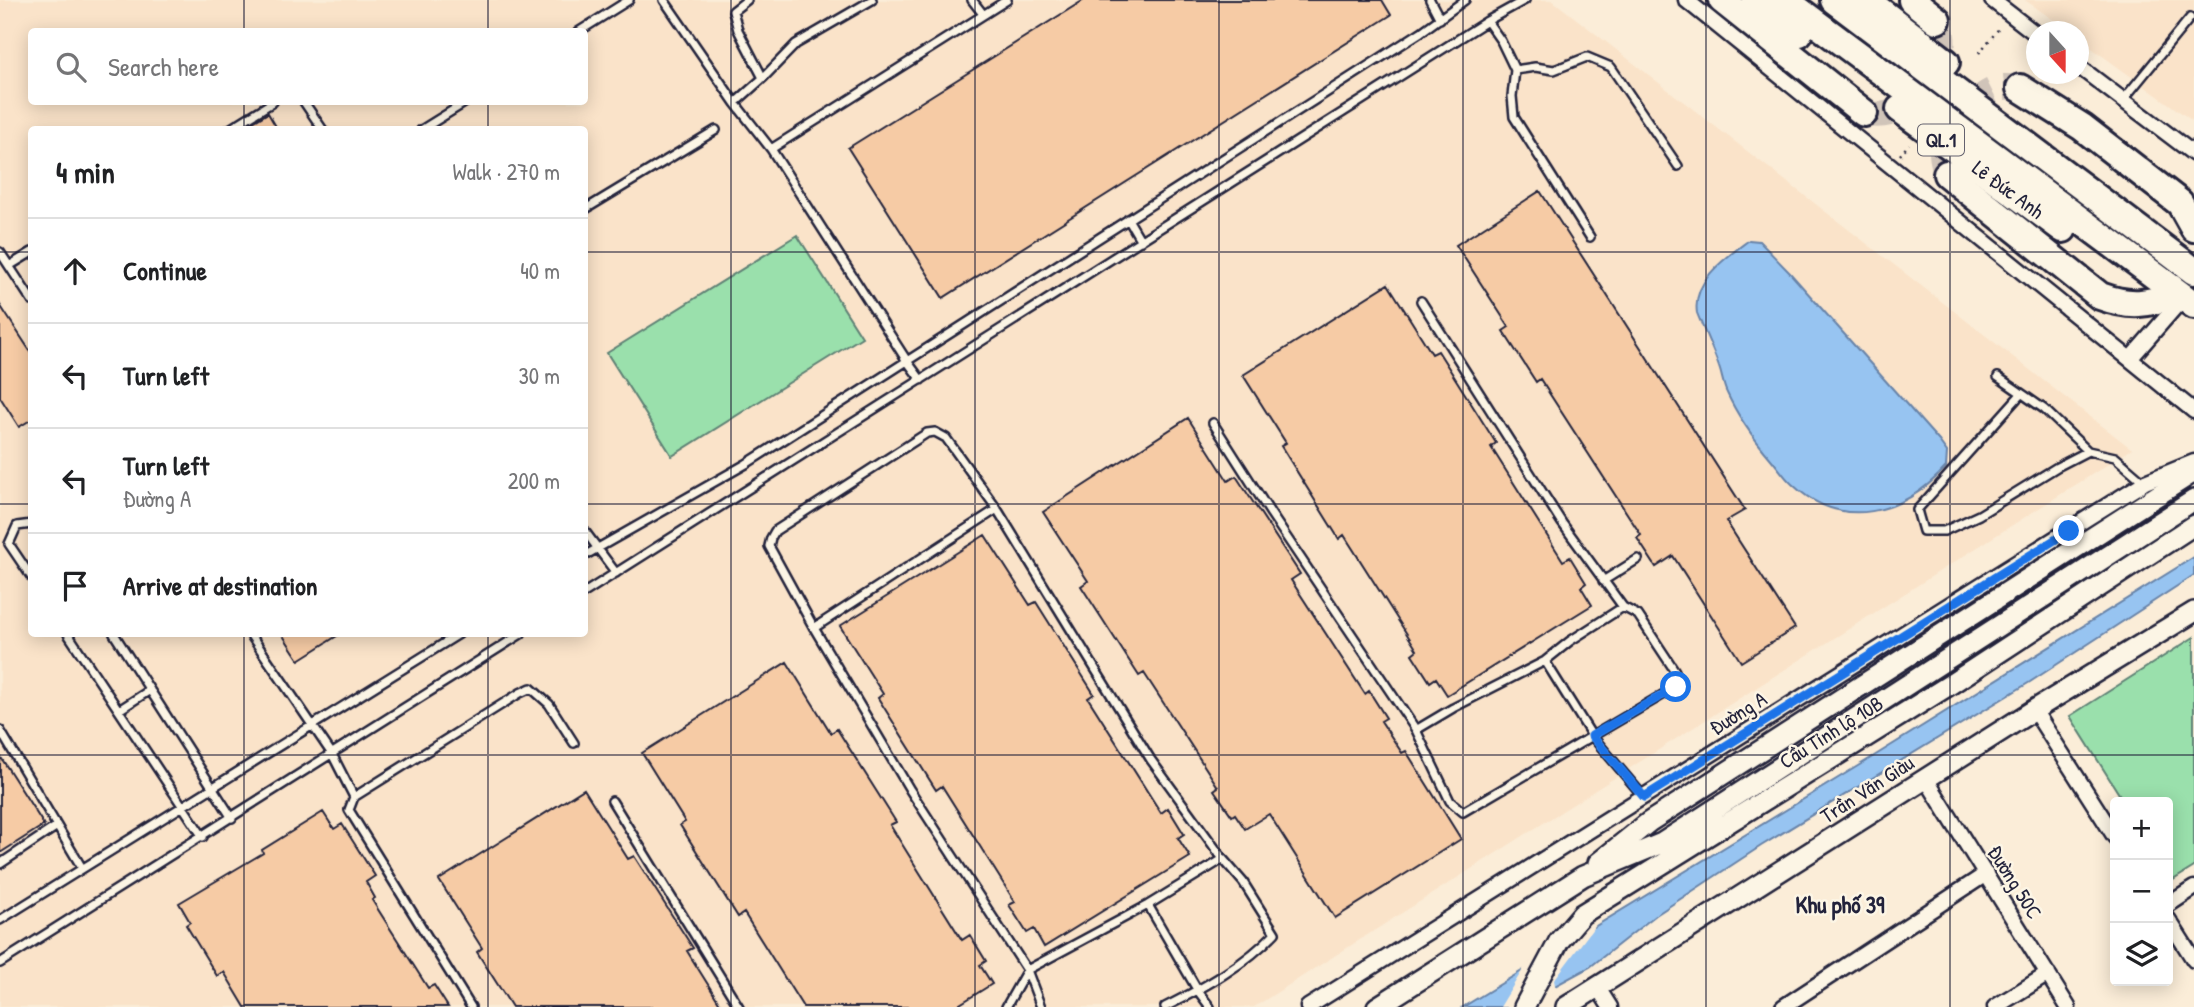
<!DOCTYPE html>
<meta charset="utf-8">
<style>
:root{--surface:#fff;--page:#f2f2f2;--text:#202124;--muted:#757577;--line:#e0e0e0}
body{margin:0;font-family:"Patrick Hand",sans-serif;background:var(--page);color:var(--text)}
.controls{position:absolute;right:21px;bottom:21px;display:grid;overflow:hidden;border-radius:7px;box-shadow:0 4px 18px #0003}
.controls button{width:63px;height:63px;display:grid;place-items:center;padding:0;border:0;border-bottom:2px solid var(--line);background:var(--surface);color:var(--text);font:35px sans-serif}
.compass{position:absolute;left:2026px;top:21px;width:63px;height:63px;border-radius:50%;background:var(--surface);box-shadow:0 4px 18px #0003;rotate:159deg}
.stop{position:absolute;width:21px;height:21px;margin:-16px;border:5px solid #1a73e8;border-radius:50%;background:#fff}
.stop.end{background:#1a73e8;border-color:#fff;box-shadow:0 2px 7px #0008}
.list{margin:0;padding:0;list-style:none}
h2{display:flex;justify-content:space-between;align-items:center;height:91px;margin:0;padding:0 28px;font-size:30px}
h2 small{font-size:23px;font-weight:400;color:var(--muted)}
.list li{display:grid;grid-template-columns:46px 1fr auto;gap:21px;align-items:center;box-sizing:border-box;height:105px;padding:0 28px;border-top:2px solid var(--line)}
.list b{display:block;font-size:26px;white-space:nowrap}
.list p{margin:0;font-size:23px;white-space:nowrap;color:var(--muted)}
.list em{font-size:23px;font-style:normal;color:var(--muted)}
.icon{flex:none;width:38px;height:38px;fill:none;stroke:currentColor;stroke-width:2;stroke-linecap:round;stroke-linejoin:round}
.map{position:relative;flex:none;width:2194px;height:1007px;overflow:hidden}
.search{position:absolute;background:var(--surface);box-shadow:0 4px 18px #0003;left:28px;top:28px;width:560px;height:77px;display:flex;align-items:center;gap:18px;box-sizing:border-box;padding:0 24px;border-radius:7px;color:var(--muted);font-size:26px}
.panel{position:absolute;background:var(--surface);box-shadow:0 4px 18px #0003;left:28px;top:126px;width:560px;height:511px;border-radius:7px}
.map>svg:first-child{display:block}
.built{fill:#fae3c9;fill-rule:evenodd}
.green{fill:#9ae0ac;stroke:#5e8174;stroke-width:2}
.water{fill:#97c4f1;stroke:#6883a8;stroke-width:2}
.pier{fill:#fbedd8}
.building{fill:#f6cba5;stroke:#22223b;stroke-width:2}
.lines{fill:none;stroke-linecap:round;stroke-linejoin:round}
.highway-tunnel{stroke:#d0c4b9;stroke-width:26;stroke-dasharray:26 13;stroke-linecap:butt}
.lane-casing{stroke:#22223b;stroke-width:12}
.street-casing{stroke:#22223b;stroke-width:19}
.secondary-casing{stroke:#22223b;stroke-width:24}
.highway-casing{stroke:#22223b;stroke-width:32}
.path{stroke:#22223b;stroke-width:2.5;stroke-dasharray:2 5;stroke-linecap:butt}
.lane{stroke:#fcf5e5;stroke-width:7}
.street{stroke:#fcf5e5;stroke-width:14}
.secondary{stroke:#fcf5e5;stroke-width:19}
.highway{stroke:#fcf5e5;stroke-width:26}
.route{stroke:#1a73e8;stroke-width:9}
.grid{fill:none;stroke:#22223b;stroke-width:2;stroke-opacity:0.55}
.labels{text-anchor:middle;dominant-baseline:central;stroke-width:5;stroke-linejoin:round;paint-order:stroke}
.shield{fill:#fcf5e5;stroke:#63616e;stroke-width:2}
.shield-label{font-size:19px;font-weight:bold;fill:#22223b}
.street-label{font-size:21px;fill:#22223b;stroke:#fcf5e5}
.neighbourhood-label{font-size:23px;font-weight:bold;fill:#22223b;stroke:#fcf5e5}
</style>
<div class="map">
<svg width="2194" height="1007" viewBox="0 0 2194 1007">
<rect width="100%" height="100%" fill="#fbedd8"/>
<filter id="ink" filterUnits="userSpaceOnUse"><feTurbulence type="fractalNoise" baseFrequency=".0143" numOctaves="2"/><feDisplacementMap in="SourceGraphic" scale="14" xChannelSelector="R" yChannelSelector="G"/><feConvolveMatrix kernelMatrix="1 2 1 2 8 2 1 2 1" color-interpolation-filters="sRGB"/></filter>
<g filter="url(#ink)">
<path class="built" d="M0,0H1552L2132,449L1254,1007H0ZM32,32H584V102H32ZM32,130H584V634H32Z
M2025,0H2194V122L2079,39L2078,32L2069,31Z"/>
<path class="green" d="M797,235L862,337L672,456L607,353Z
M2194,637V867L2173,880L2168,871V802H2124L2070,716Z"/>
<path class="water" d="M1749,240L1759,241L1790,273L1939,441L1947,452L1946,467C1904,514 1842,532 1792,484C1784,477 1778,467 1771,459C1754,439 1738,417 1727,393C1723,385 1722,375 1719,367C1713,349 1704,331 1697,313C1692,280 1727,257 1749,240Z
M2194,557V575L2030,682L1761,846L1656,915L1590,967L1516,1007H1463L1866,761Z"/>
<path class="pier" d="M1597,923L1554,980L1556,990L1524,1007H1500L1525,966Z"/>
<path class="building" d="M1084,0H1382L1391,15L943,298L848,148Z
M268,113L278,130H240Z
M1540,191L1745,510L1726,521L1795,628L1741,662L1673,556L1656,567L1637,538L1641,535L1540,379L1536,382L1503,331L1509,327L1456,245Z
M1388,284L1432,354L1438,351L1496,443L1491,447L1563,561L1570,557L1586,583L1581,587L1592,605L1447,695L1436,678L1430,682L1412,654L1417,650L1344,535L1339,539L1281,446L1286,443L1243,375Z
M0,305L32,354V419L19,427L0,397Z
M1188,418L1228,481L1236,476L1300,574L1291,580L1365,694L1369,691L1386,718L1381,721L1402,753L1406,751L1461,839L1335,918L1269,814L1245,829L1235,814L1232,816L1214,790L1218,787L1144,673L1139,676L1081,586L1088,581L1043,512Z
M985,535L1030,605L1036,602L1094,694L1088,698L1161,813L1168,808L1184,834L1178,838L1190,857L1044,947L1034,929L1027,933L1009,905L1015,902L942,786L936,790L878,698L883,694L840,626Z
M282,634H340L299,660Z
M787,662L831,733L837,729L896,822L890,825L962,940L970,935L986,961L980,965L992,984L955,1007H803L744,913L738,917L680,825L685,822L642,753Z
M0,756L44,825L0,853Z
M584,789L628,859L634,856L693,948L687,951L722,1007H512L477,952L482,948L439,880Z
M323,812L334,829L342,824L375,876L366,882L375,898L372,900L428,988L434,985L448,1007H245L224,972L217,976L186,925L190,922L179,903L263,853L262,850Z"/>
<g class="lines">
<path class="highway-tunnel" d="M1864,113C1912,126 1959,63 1937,20
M1947,174C1944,166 1942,160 1942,152C1944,129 1976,95 1998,88C2006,86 2012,87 2020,88"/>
<defs>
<path id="lane" d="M664,0L735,103L771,149L907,361L921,380
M972,0L983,14
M1430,0L1440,19
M1487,21L1501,41L1515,70L1512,96L1514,117L1590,237
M578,32L629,0
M1515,70L1535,67L1554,70L1587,57L1611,67L1678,166
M763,78L796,44L872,0
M2123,100L2190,18
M304,102L323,130
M735,103L763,78L738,30L733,11L747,0
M228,130L273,102
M421,130L466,102
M771,149L1007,0
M584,210L716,130
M1128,219L1141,241
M0,252L32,301
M9,266L32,252
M1998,377L2044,409L2088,451
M2021,394L1917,510L1923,531H1944L1979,515L2057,467L2088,451L2115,457L2144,482
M1213,423L1271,514L1416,730L1450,801L1463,812L1676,687L1675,671L1638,615L1623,607L1562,523L1421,301
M32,524L17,526L9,544L32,578
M584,530L616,573
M584,556L746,464L1421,32L1465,0
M1603,581L1638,559
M584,593L1487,21L1525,0
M814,628L997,509
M68,634L203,837
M114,634L232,818
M250,634L332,754L354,797L520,693L531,688L549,704L574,743
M1545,661L1592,736L1643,796
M119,710L150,690
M0,730L82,868
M1416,730L1453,708L1545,661L1570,641L1623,607
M354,797L349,810L471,1007
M612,801L739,1007
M0,864L57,826
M0,920L459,634
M0,963L521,634
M1006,1007L1027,970L1148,905
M1041,1007L1027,970L910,790L814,628L769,546L771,538L775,531L927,433L935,432L946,438L997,509L1151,760L1223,859L1148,905L1198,991L1210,1007
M1165,1007C1205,987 1245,965 1275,933L1243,882L1223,859"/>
<path id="street" d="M1686,0L2194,411
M1992,0L2036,34
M2078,66L2194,154
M2130,359L2184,297
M2034,710L2115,837
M1926,779L2068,1007
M2168,905L2194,888
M2168,919L2194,960
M1598,988L1610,1007
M1308,1007L2145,482L2194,462
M1783,1007L1986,874
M1995,1007L2048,974"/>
<path id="secondary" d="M1598,863L1649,822L2194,472
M1377,1007L1583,876L1662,843L2194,500
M1524,1007L1559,941L1582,914L1951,684L2194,525
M1566,1007L2034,710L2194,612"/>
<g id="highway">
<path d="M1722,0L1864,113"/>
<path d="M1756,0L1799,33"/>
<path d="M1785,0L2194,305"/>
<path d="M1834,0L2194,271"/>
<path d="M1866,0L1946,62"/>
<path d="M1912,0L1937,20"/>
<path d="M2020,88L2082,127L2180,203L2194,228"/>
<path id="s1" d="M1900,109L2063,229"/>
<path d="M1947,174L2100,296C2130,307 2148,305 2177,293"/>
</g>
</defs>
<use href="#lane" class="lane-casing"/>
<use href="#street" class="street-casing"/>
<use href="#secondary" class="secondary-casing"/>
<use href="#highway" class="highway-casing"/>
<path class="path" d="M1979,53L2001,26
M1900,155L1909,144"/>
<use href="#lane" class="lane"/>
<use href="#street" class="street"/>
<use href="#secondary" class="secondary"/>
<use href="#highway" class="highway"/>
</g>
</g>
<g class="lines" filter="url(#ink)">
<path class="route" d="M1676,687L1592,736L1644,797L2069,531"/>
</g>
<path class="grid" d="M244,0V32M488,0V32M731,0V1007M975,0V1007M1219,0V1007M1463,0V1007M1706,0V1007M1950,0V1007M244,102V130M488,102V130M0,252H32M584,252H2194M0,504H32M584,504H2194M244,634V1007M488,634V1007M0,755H2194"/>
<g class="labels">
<rect class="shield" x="1918" y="124.5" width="46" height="31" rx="5"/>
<g class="shield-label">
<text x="1941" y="140">QL.1</text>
</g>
<g class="street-label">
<text stroke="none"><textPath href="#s1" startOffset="135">Lê Đức Anh</textPath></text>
<text transform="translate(1738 713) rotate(-32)">Đường A</text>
<text transform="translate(1831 732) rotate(-32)">Cầu Tỉnh lộ 10B</text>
<text transform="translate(1867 789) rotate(-33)">Trần Văn Giàu</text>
<text transform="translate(2015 882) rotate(58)">Đường 50C</text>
</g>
<g class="neighbourhood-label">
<text x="1840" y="904">Khu phố 39</text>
</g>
</g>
</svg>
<div class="controls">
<button>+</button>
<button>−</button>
<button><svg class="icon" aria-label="layers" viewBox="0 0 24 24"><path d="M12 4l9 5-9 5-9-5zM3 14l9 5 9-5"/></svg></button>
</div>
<svg class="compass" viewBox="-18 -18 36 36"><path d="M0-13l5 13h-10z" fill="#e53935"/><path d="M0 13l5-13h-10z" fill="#757577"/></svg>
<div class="stop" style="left:1676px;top:687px"></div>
<div class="stop end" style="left:2069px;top:531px"></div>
<div class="search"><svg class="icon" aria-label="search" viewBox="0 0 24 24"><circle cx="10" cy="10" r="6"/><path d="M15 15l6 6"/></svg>Search here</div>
<section class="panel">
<h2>4 min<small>Walk · 270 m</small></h2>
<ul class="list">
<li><svg class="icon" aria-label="ahead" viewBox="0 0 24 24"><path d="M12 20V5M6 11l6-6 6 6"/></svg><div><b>Continue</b></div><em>40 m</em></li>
<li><svg class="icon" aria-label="left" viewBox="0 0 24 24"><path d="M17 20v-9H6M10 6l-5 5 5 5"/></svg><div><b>Turn left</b></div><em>30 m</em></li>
<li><svg class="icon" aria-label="left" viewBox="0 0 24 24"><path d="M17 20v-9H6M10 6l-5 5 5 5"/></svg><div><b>Turn left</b><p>Đường A</p></div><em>200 m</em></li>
<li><svg class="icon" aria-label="arrive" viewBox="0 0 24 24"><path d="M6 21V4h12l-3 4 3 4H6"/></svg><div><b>Arrive at destination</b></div></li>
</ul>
</section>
</div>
